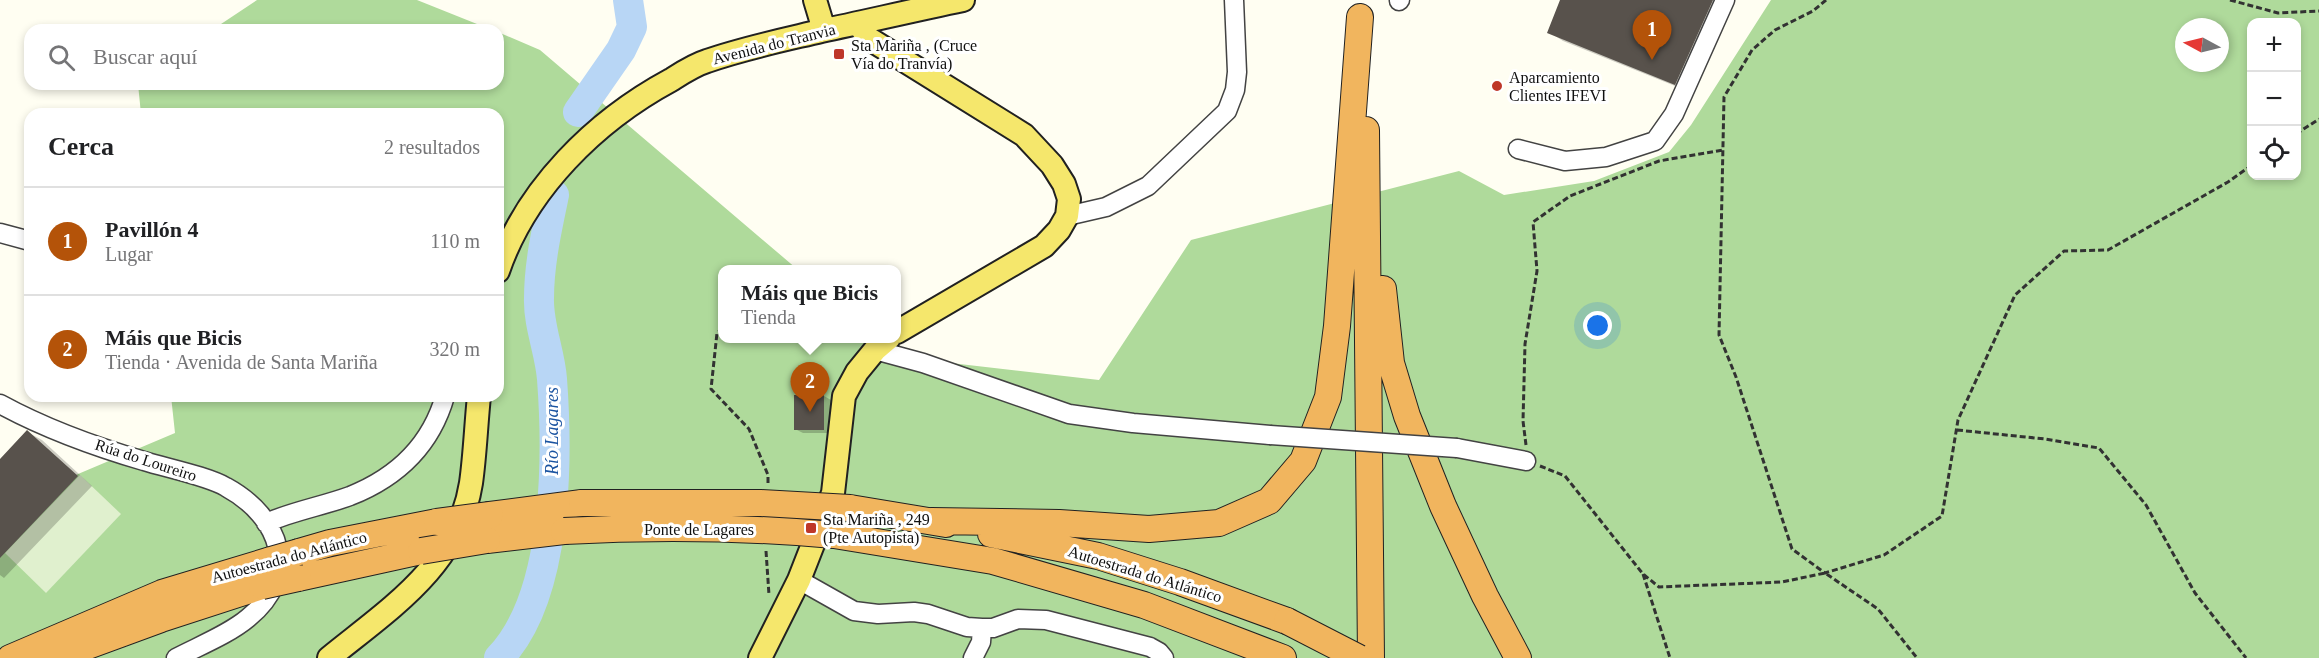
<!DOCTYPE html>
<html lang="es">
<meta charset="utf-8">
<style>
:root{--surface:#fff;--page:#f2f2f2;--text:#202124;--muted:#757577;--line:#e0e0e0;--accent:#b45309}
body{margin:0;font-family:Georgia,serif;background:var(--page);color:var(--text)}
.controls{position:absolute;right:18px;top:18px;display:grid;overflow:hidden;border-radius:12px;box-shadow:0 3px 9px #0003}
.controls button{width:54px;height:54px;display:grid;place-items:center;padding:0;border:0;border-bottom:2px solid var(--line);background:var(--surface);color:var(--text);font:30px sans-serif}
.compass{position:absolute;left:2175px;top:18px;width:54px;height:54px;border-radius:50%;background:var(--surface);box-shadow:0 3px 9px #0003;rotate:277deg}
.you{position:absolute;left:1598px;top:326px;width:21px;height:21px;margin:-15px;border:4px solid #fff;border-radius:50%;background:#1a73e8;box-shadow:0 0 0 9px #1a73e833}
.badge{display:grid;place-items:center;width:39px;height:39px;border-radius:50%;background:var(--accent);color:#fff;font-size:20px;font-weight:700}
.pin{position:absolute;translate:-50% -50px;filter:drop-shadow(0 2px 3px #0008)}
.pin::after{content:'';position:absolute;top:32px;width:21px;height:18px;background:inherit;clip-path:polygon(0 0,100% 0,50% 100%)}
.popup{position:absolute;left:718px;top:265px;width:183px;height:78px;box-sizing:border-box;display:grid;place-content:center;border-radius:12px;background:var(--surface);filter:drop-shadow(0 2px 4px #0005);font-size:20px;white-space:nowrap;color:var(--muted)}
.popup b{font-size:22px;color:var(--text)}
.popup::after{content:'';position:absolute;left:50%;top:100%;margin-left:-12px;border:12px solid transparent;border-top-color:var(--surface)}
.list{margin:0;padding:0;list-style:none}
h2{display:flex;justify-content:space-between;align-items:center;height:78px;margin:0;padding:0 24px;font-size:26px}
h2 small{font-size:20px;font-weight:400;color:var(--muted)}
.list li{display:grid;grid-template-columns:39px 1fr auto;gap:18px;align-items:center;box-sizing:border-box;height:108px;padding:0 24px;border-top:2px solid var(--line)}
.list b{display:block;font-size:22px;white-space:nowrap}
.list p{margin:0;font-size:20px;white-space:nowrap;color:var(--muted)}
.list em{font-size:20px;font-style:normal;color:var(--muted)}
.icon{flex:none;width:33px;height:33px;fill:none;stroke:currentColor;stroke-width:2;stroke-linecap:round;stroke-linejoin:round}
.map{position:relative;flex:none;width:2319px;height:658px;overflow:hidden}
.search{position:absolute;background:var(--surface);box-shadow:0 3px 9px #0003;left:24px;top:24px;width:480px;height:66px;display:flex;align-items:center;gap:15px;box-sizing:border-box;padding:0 21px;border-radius:18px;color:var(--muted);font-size:22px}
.panel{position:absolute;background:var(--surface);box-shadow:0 3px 9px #0003;left:24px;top:108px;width:480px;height:294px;border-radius:18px}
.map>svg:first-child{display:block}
.forest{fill:#afda9b;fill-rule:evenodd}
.pitch{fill:#e0f0ce}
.shadow{fill:#0003}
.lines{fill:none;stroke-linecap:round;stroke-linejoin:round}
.river{stroke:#b8d6f5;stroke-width:30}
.building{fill:#58524c}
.minor-casing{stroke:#434343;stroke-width:21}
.major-casing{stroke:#212121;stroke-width:26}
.highway-casing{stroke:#212121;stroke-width:28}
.path{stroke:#323232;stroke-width:3;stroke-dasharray:6 3;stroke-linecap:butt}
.minor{stroke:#fff;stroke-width:18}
.major{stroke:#f5e76c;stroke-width:22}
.highway{stroke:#f1b55e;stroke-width:26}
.minor-bridge-casing{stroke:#434343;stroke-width:21;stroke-linecap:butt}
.highway-bridge-casing{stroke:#212121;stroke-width:28;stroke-linecap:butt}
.minor-bridge{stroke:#fff;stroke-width:18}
.highway-bridge{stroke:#f1b55e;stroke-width:26}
.poi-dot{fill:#be3729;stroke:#fff;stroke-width:2}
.labels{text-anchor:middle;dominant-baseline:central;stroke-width:6;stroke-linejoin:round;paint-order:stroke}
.street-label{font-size:16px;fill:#101010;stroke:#fff}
.poi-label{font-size:16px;fill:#101010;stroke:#fff;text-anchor:start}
.water-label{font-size:18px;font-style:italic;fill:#1a53a0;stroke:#fff}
</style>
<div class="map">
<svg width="2319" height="658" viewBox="0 0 2319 658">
<rect width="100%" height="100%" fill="#fffef2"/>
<path class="forest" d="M257,0H417L492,30H212Z
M1771,0H2319V658H0V507L175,433L171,396H498V114H141L138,84H498V32L540,50L797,269L723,270V338L877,339L899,357L1099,380L1191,240L1459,171L1504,195L1594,181L1669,152L1691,125ZM2252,22H2296V176H2252ZM2184,27H2220V63H2184Z"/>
<path class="pitch" d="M80,475L121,514L46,593L5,553Z"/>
<path class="shadow" d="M1562,0H1732L1690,92L1563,41L1549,32Z
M824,396L831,400V433H803L795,429Z
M27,432L42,440L92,486L4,578L0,575V461Z"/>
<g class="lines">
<path class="river" d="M578,112L621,50L632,27L628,0
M499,658C558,597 558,459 552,379C550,352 538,325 539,298C539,264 547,228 554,195"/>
</g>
<path class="building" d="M1560,0H1713L1675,85L1547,33Z
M794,395H824V430H794Z
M27,430L78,476L0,558V459Z"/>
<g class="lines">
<defs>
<path id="minor" d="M1399,1L1400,0
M1518,149L1565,161L1606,157L1655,141L1674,114L1725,0
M1067,216L1106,207L1148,186L1227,111L1235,90L1237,72L1234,0
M0,233L30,241
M875,350L923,363L1069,414L1133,423L1270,435
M0,404C44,428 96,447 144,461C166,468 207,476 226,487C281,517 301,575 248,618C229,634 199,646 176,658
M1457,448L1526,461
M266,523C293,511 323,506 350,496C398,477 431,445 445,396
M799,580L854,611L878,614L914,612L928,614L967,627L982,628H993L1018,619L1046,620L1150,647L1159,652L1164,658
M973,658L981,642L982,628"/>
<path id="major" d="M815,0L824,30
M858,23L868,38L1024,135L1052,165L1064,184L1069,199L1067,216L1059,230L1044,246L897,332
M498,271C526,189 595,121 671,80C682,73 694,65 707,61C744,48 783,40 821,31C868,21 915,10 963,0
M329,658C389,609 458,566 471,483C475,455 476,425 479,396
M760,658L799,580L833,493L844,396L857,372L875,350L889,338"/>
<path id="highway" d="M1366,130L1371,658
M1383,289L1391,363L1407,416L1443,506L1485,596L1518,658
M850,508L946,524
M490,515L582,503
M931,521L1059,523L1149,529L1219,523L1269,501L1303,461L1328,397L1337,326L1360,17
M991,534L1098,556L1180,582L1287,621
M834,535L993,561L1144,605L1283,658
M487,540L564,531
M299,552L330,543L437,522
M298,578L421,551
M10,658L162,593L271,560
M55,658L161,619L262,586"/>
</defs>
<use href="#minor" class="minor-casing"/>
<use href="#major" class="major-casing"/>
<use href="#highway" class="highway-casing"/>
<path class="path" d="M1826,0L1813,11L1775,30L1752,50L1724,97L1719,335L1736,377L1792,549L1825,573L1884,555L1942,516L1958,420L2015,295L2064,251L2108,250L2228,182L2252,165
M2230,0L2278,13L2319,11
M2296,134L2319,119
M723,328L717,333L711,389L749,429L768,475V485
M1957,430L2045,439L2099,448L2146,505L2195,593L2246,658
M1526,445L1523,421L1525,344L1537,271L1533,222L1570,196L1659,161L1723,150
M1540,466L1565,476L1643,574L1659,587L1782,582L1825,573L1878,609L1917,658
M766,551L769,595
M1643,574L1670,658"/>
<use href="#minor" class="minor"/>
<use href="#major" class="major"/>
<use href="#highway" class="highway"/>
<defs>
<path id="minor-bridge" d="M1270,435L1457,448"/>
<path id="highway-bridge" d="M582,503H761L850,508
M437,522L490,515
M564,531C654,526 744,527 834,535
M421,551L487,540
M271,560L299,552
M262,586L298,578
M1287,621L1359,658"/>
</defs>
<use href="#minor-bridge" class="minor-bridge-casing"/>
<use href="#highway-bridge" class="highway-bridge-casing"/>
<use href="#minor-bridge" class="minor-bridge"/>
<use href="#highway-bridge" class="highway-bridge"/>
</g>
<g class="poi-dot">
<rect x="833" y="48" width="12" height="12" rx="3"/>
<circle cx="1497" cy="86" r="6"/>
<rect x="805" y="522" width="12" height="12" rx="3"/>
</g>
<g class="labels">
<g class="street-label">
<text transform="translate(774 44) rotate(-14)">Avenida do Tranvia</text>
<text transform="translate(146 460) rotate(18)">Rúa do Loureiro</text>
<text x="699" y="529">Ponte de Lagares</text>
<text transform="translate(289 557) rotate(-15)">Autoestrada do Atlántico</text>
<text transform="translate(1145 574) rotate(17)">Autoestrada do Atlántico</text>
</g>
<g class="poi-label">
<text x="851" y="45">Sta Mariña , (Cruce<tspan x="851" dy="18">Vía do Tranvía)</tspan></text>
<text x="1509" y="77">Aparcamiento<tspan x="1509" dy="18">Clientes IFEVI</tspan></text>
<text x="823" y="519">Sta Mariña , 249<tspan x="823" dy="18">(Pte Autopista)</tspan></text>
</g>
<g class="water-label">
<text transform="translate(552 431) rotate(-90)">Río Lagares</text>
</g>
</g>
</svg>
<div class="controls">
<button>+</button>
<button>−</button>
<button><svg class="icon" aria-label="locate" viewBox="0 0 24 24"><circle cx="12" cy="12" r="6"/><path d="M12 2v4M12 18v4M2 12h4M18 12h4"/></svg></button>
</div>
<svg class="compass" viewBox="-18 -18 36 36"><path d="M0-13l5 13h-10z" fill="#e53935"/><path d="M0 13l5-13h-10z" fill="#757577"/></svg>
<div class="you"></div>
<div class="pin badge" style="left:1652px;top:60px">1</div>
<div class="pin badge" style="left:810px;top:412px">2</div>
<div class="popup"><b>Máis que Bicis</b>Tienda</div>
<div class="search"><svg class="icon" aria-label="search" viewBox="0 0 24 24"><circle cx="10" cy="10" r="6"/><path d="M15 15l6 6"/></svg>Buscar aquí</div>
<section class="panel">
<h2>Cerca<small>2 resultados</small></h2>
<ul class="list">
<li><span class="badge">1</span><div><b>Pavillón 4</b><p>Lugar</p></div><em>110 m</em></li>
<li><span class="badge">2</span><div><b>Máis que Bicis</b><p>Tienda · Avenida de Santa Mariña</p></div><em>320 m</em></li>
</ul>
</section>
</div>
